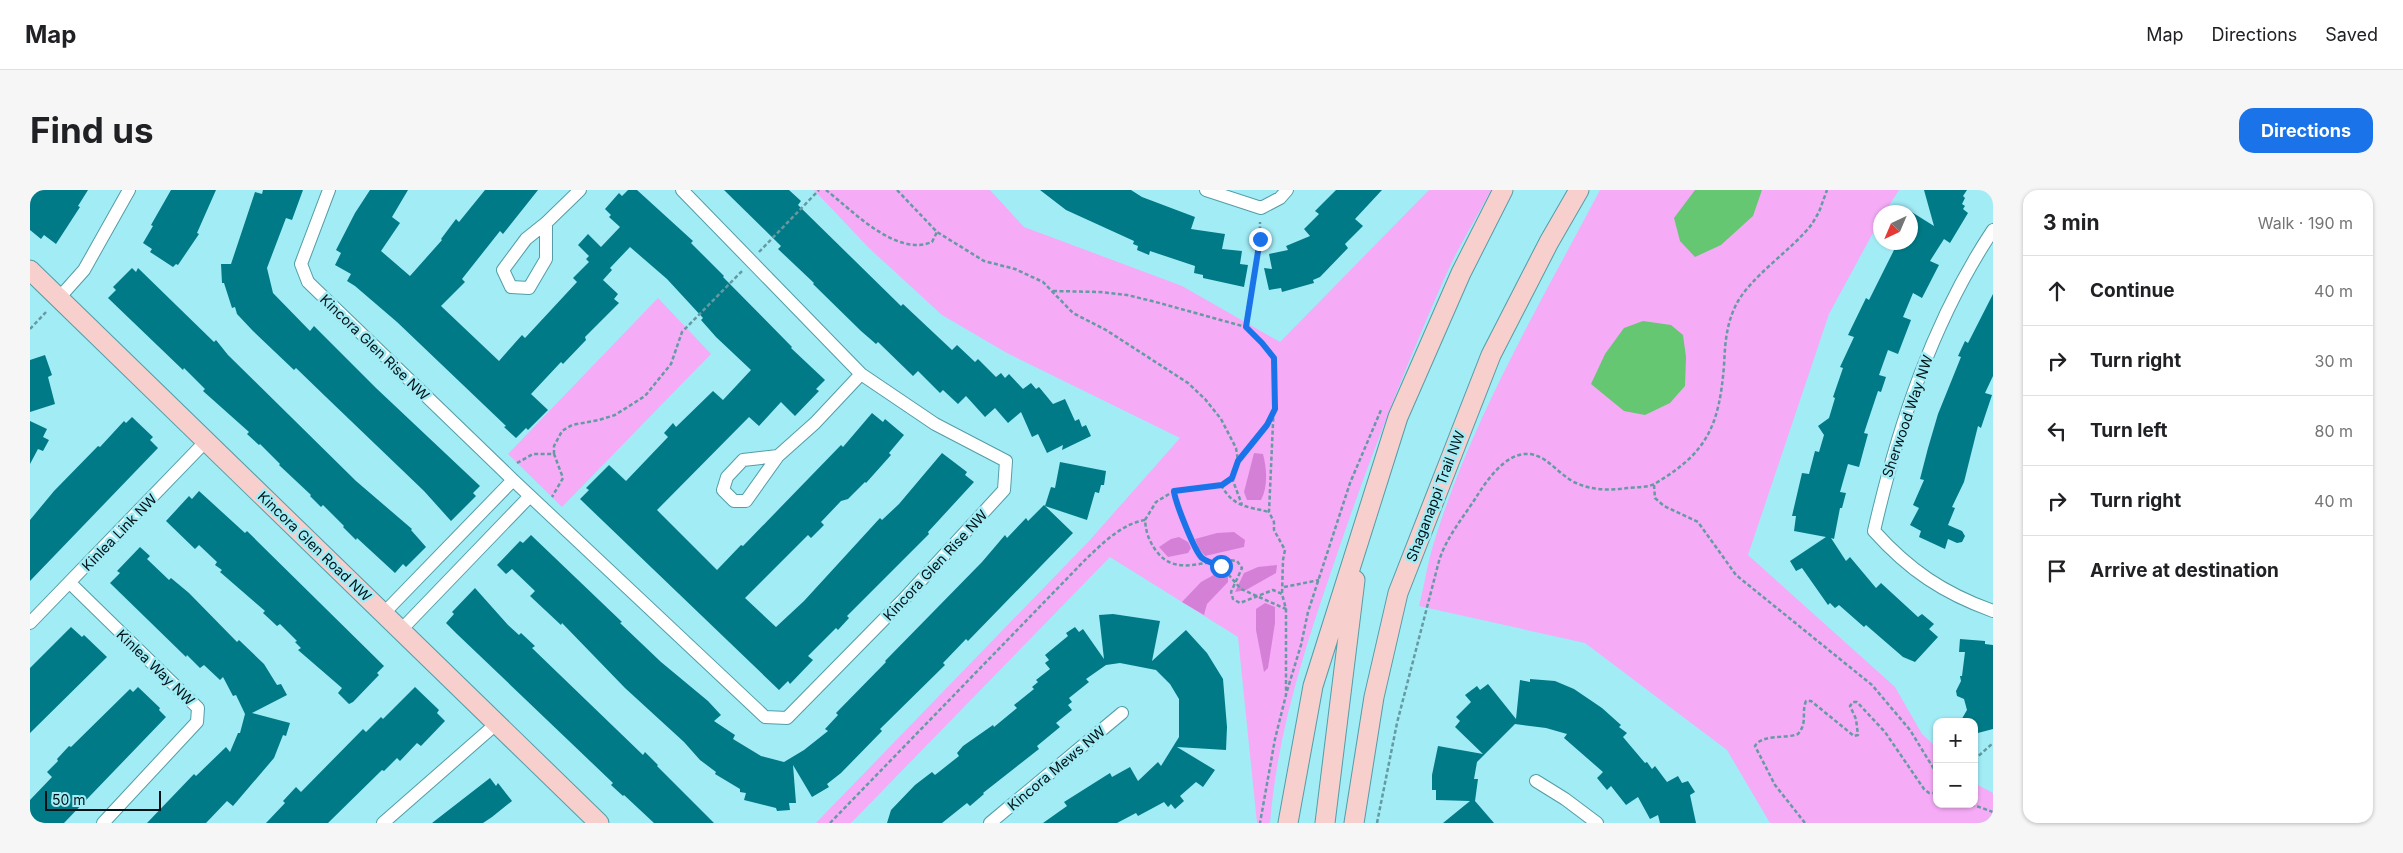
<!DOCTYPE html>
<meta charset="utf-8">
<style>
:root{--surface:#fff;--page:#f6f6f6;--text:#202124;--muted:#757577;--line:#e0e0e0;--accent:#1a73e8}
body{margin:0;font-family:Inter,sans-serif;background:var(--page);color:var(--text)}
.controls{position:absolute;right:15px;bottom:15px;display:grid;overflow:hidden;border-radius:10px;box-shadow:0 1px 4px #0004}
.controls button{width:45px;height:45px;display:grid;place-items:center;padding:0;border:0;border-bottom:1px solid var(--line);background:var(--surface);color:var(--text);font:25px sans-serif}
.compass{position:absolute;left:1843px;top:15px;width:45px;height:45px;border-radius:50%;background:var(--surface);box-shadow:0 1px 4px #0004;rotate:224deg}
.scale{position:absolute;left:15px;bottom:12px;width:116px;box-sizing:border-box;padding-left:5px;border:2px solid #001316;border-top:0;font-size:14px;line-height:18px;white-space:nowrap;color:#001316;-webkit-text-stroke:4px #a2ecf6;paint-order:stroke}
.stop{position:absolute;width:15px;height:15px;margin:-11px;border:4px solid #1a73e8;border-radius:50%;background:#fff}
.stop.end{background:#1a73e8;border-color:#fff;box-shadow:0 1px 5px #0008}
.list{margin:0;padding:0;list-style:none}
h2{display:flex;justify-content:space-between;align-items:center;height:65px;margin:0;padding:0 20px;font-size:21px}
h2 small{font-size:16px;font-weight:400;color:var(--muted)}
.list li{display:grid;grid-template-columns:32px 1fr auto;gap:15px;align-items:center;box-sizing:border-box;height:70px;padding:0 20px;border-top:1px solid var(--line)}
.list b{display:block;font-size:19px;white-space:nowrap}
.list em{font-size:16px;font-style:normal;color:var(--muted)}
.icon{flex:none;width:28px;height:28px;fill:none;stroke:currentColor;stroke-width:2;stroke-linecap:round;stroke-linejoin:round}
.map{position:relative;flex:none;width:1963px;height:633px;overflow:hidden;border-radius:15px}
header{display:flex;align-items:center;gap:30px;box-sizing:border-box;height:70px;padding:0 25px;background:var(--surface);border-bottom:1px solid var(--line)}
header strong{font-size:24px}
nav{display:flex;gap:28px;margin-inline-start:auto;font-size:18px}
.intro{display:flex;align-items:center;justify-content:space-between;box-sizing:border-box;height:120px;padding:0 30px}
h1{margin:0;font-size:35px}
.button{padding:12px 22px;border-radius:15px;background:var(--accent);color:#fff;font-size:18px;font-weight:700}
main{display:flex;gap:30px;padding:0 30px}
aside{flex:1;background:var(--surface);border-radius:15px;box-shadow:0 1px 4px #0004}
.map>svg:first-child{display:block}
.green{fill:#f5abf6}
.forest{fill:#d580d7}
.water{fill:#66c772}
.building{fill:#007a86}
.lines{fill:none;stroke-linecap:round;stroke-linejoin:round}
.street-casing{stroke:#549da6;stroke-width:14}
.secondary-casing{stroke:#549da6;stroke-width:21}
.path{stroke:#659aa2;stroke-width:2.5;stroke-dasharray:4 2.5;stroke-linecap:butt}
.street{stroke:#fff;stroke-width:12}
.secondary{stroke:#f7cfcd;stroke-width:19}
.route{stroke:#1a73e8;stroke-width:6}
.labels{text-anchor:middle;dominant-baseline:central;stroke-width:5;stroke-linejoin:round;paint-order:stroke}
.street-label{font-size:14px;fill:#001316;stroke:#a2ecf6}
</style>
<header>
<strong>Map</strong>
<nav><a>Map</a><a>Directions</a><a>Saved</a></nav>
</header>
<div class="intro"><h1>Find us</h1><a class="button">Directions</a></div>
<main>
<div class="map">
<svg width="1963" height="633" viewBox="0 0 1963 633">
<rect width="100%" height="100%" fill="#a2ecf6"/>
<path class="green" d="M784,0H960L994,37L1152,96L1250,152L1399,0H1461C1446,29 1428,57 1415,87C1373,182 1336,278 1303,376C1274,460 1247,545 1240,633H1227L1208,447L1080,367L821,633H786L1060,350L1150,248L977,163L912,125L839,58Z
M1570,0H1869L1855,22H1850V30L1799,124L1718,365L1865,497L1892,544L1907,558V614H1944V593L1963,603V633H1740L1697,560L1555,453L1389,416C1395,393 1398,369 1406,346C1444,225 1511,112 1570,0Z
M628,108L681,164L532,317L478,264Z"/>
<path class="forest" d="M1224,263L1233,264C1237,279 1238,297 1231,310H1217L1214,302Z
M1204,342L1215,350L1214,357L1175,366L1169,359L1165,349L1187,343Z
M1149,347L1158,352L1161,358L1158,363L1138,367L1129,357L1141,349Z
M1247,375L1246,383L1216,400L1205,402L1214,383L1228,377Z
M1189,382L1198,385V392L1177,414L1174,425L1152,412L1171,392Z
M1235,413L1245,417V433L1238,478L1234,482L1226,440V419Z"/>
<path class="water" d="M1665,0H1732L1723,26L1691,55L1665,67L1650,51L1644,28Z
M1613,131L1641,135L1653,145L1656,167L1655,196L1640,213L1615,225L1594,221L1561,194L1575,164L1594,138Z"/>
<path class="building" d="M5,0H58L48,16L50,17L26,54L14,45L11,49L0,40V8Z
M141,0H186L167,43L169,44L148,75L146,74L143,77L120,62L122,59L113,53L123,36L121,35Z
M233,0H273L262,30L256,28L237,78L243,103L280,141L284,136L346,198L450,296L443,303L446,306L421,331L394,301L296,207L266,178L264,180L223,141L207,124L205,117L202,118L194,93H192L191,74H201L225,2L232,4Z
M340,0H378L362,27L370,33L351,61L380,86L412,50L411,49L426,29L429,32L455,0H508L473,44L470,41L432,89L435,92L411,116L469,171L492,145L495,148L547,92L543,88L559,72L556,69L559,66L548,55L558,44L571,57L590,37L579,27L581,25L575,19L589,3L592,6L598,0H607L663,51L661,53L694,86L693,87L762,157L761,158L795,190L786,199L789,201L765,226L751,212L729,236L719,227L627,320L687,380L711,355L713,356L811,255L813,257L842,223L853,232L855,229L874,245L859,263L861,265L836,293L835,292L818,309L811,311L791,332L794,335L781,348L778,345L715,408L746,437L774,411L850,328L852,330L869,314L912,263L937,282L935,285L944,292L898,342L899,344L817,426L819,428L808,440L806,438L778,466L783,470L760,494L758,491L749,500L550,309L559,300L556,298L579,275L596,291L638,247L634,243L643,233L646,237L683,201L693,210L721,180L686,147L671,130L673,128L637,89L600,57L580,78L582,80L573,90L588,104L584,109L589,113L555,147L556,150L533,174L531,172L501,204L518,220L498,240L496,238L486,248L474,237L476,236L367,132L325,96L317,91L321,84L305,75L311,63L306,60L325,23Z
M694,0H759L771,11L768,15L871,116L873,114L922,160L927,155L945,172L948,169L966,187L971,183L975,188L979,184L993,199L1001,193L1006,199L1009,197L1023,214L1035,209L1045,231L1049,229L1052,237L1056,235L1061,246L1032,260L1033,255L1017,263L1008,244L1002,247L991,222L978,233L965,218L955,227L936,206L928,214L913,200L910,203L888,181L883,186L848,152L846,154L831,141L783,94L784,93L748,59L751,56Z
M1010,0H1101L1112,7L1165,27L1161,39L1195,44L1192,59L1212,61L1210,74L1218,75L1214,97L1173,88V85L1164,83L1165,76L1120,61L1119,65L1107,60L1108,56L1103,54L1104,51L1036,20Z
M1306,0H1352L1325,29L1333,36L1315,54L1318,58L1290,87L1283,90L1284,93L1252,102L1251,98L1239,100L1234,78L1242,79L1239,64L1258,60L1256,56L1280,46L1274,39L1289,24L1285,21Z
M1894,0H1937L1933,6L1935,8L1932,14L1935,16L1933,19L1938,23L1920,53L1914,49L1900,71L1909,75L1892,108L1883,103L1873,127L1881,130L1868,164L1858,160L1849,185L1856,187L1851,202L1848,201L1834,243L1838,244L1829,277L1818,274L1810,302L1816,303L1812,318H1810L1804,349L1801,348L1816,371L1820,367L1846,398L1851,393L1888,427L1892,424L1904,434L1899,439L1908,447L1885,472L1873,467L1836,435L1834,437L1809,415L1805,418L1800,413L1798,415L1772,378L1766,381L1760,371L1796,347L1764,341L1766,326H1762L1772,283L1779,284L1785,261L1789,262L1794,245L1788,236L1799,228L1805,208L1803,207L1813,178L1810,177L1824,147L1818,145L1836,108L1839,110L1864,60L1861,52H1880V21L1904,36Z
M102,78L106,82L108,78L184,152L186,150L198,165L326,291L382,339L381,340L396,357L376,377L373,374L365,383L327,348L326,350L313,337L314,336L293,315L291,317L280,306L281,305L249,275L250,274L230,254L229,255L217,244L219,242L173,201L175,199L154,178L153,180L78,108L86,100L83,97Z
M1963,104V186L1955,203L1962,205L1951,238L1948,236L1934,292L1922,317L1925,318L1918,335L1932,341L1935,346L1932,352L1927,353L1918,349L1915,359L1889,347L1891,341L1880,335L1889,318L1883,315L1894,290L1890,289L1898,258L1908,224L1931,167L1928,166L1935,151L1938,153Z
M15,165L22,185L18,187L25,214L0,222V170Z
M102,227L123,247L120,250L128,258L0,391V330L24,301L68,256L70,257L94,231L96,233Z
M0,231L17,239L13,247L19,250L13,261L8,259L0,274Z
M1030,272L1076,281L1074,295H1071L1069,303L1065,302L1057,330L1015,316L1021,297L1025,298Z
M169,301L215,343L217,341L354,476L347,483L349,485L323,512L319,514L308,503L312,498L268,460L271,458L265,452L267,451L250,434L247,436L233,423L235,421L190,382L192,380L185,375L187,372L169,355L165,359L136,331L159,306L162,309Z
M1014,315L1043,343L938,451L936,449L913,473L915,475L850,539L852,541L811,583L797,594L799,597L782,607L763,575L766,613H759L760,620L747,621L746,618L714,610L716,603L710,602V599L685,584L686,582L670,570L654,552L595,498L532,433L531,435L500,406L505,401L482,379L476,384L467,375L490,351L493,353L501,345L592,432L590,433L631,472L678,511L691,525L684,531L705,545L703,549L731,566L754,572L774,560L798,541L795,539L808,525L806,523L856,472L855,471L952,372L975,345L977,348L996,328L998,331Z
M110,357L120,366L117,369L139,390L141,388L159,403L207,452L209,450L234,474L247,495L251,494L257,505L222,523L260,533L256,546L253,545L244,568L203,616L197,611L176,633H117L164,584L166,586L196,557L200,562L208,543H210L215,524L206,505L203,506L193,487L190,490L174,475L170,478L157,465L156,467L80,393L90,383L87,381Z
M445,398L478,435L489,445L491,443L505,456L502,458L613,565L615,562L628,575L627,576L684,633H624L594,605L593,606L581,595L583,593L427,444L416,433L424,424L422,422Z
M1083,424L1130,431L1122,471L1156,440L1177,463L1193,489L1197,537L1196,560L1147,557L1185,580L1173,597L1166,592L1150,606L1154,611L1145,619L1141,614L1138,617L1134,612L1108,626L1106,623L1087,633H1013L1037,616L1034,612L1080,583L1082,587L1100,577L1108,591L1128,572L1131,576L1149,547V509L1140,494L1126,480L1090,473L1076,475L1056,489L1059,492L1039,508L1042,512L1038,515L1042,520L1026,533L1030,537L1007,556L1009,559L953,603L954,604L940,616L937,613L912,633H857L861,620L885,595L902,582L905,585L929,566L927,563L933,556L963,535L964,537L987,518L984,515L1004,499L1002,497L1008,492L1006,490L1020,479L1015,473L1019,470L1015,465L1038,446L1036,443L1045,437L1049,442L1053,439L1074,469L1069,425Z
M41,437L52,447L54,445L77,467L0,543V478Z
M1930,449L1955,451V454L1963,455V539L1944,544V532H1930L1937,520L1934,509L1927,506L1926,501L1931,491L1930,486H1932L1935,462H1929Z
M1500,489L1525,491L1544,499L1572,518L1591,535L1589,537L1597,543L1593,547L1615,573L1617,572L1622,579L1625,576L1637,592L1648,586L1652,593L1658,591L1665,602L1660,605L1666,633H1630L1628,625L1620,629L1608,607L1596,615L1581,596L1577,600L1567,588L1573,582L1534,548L1537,544L1516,538L1485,534L1447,572L1444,589H1448L1445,611L1464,633H1413L1440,611L1406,610V600H1402V585L1408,556L1453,564L1425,537L1430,531L1426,527L1441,512L1435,505L1447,496L1450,500L1458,494L1486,529L1490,490L1500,492Z
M108,497L130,518L129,520L136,527L34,633H0V610L22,587L17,582L28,571L27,569L39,556L41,557L100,499L103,502Z
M385,497L409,520L407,523L415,531L391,556L387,553L370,571L367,568L354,581L352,580L298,633H236L255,613L253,611L266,597L271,602L333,539L336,542L351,527L353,529Z
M460,588L466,596L468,593L482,611L462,627L453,633H402Z"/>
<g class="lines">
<defs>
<path id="street" d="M299,0L271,74L278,92L483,290L735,527L757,528L873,410L974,300L976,271L905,234L831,184L652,0
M1176,0L1231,18L1250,8L1257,0
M516,33V69L499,98L481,97L473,80L496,49L516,33L550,0
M1963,40C1903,130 1868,236 1844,341C1879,380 1913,403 1963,421
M29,108L54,80L99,0
M748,266L713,270L697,287L693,300L704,311H716L748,266L785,233L831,184
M40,393L168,518L167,532L73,633
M354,423L483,290
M0,433L176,251
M371,440L500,306
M1506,591L1535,609L1567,633
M353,633L466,534
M960,633L1092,523"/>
<path id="secondary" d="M0,80L569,633
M1258,633L1283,496L1368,227L1431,83L1473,0
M1295,633L1325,390
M1324,633L1344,507L1368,403L1461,165L1519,52L1549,0"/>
</defs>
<use href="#street" class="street-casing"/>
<use href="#secondary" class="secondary-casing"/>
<path class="path" d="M796,0C823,21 866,67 902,52L907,42
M867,0L907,42L954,71L985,79L1013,92L1043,123L1076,140L1158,193L1175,209L1191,229L1206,258L1208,271L1202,288L1191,295L1144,301L1126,312L1115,330C1116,343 1119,351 1127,362C1148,389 1180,366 1207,371L1212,378L1201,402L1203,409L1210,413L1243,400L1252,404L1256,419V505L1245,549L1230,633
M729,62L789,0
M1023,101L1070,102L1097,105L1122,111L1216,137L1232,153L1244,168L1245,189L1239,322L1244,332V340L1255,360L1253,370L1252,404
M1216,137L1230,49V32
M0,139L16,122
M524,264V256L532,241L542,235L569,230L585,225L615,206L641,174L652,142L712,81
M1208,271L1237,235L1244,221
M487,273L503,264H524L533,288L522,307
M1202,288L1212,315
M1191,295C1204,318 1217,316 1239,322
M1624,295L1625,308L1634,316L1668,332L1706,385L1842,495L1880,540L1907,584
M1144,302L1152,331L1173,369L1191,376L1211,399L1256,419
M1254,397L1289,390
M1257,501L1271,455L1278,422L1320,293L1351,220
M1944,570L1963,553
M1941,614L1963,622
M800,633L1055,370C1072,354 1091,334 1115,330
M1347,633L1367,533L1409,371C1416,348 1432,329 1445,309C1459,287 1484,249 1515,270C1524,276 1532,285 1542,291C1559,300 1578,301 1597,298C1606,297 1619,298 1626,293C1678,262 1689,235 1694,176C1695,155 1696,136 1705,117C1718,88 1761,61 1782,34L1789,22L1797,0
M1775,633L1745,595L1725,556C1732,544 1755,549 1768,544C1778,532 1771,524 1776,511H1781L1824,546L1828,545L1826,529L1820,516L1823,512H1827L1855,542L1894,599L1899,603H1907"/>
<use href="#street" class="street"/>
<use href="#secondary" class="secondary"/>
</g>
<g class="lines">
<path class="route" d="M1191,376C1185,374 1177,372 1172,368C1165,362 1145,312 1144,301L1192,295L1202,288L1208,271L1237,235L1245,219L1244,168L1232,153L1216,137L1230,49"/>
</g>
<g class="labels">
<g class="street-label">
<text transform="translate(345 157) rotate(44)">Kincora Glen Rise NW</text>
<text transform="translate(1877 226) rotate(-71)">Sherwood Way NW</text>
<text transform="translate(1405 306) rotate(-69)">Shaganappi Trail NW</text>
<text transform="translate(89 342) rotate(-46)">Kinlea Link NW</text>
<text transform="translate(285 356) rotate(44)">Kincora Glen Road NW</text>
<text transform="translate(905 375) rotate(-47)">Kincora Glen Rise NW</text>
<text transform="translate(126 477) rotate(44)">Kinlea Way NW</text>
<text transform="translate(1026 578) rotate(-40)">Kincora Mews NW</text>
</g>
</g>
</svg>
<div class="controls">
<button>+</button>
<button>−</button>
</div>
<svg class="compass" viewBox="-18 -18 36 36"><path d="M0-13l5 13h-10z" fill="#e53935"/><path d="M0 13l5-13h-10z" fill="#757577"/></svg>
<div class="scale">50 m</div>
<div class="stop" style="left:1191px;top:376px"></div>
<div class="stop end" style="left:1230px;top:49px"></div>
</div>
<aside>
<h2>3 min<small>Walk · 190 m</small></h2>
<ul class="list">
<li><svg class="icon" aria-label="ahead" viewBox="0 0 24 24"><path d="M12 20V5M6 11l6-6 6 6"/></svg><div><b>Continue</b></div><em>40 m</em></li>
<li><svg class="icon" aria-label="right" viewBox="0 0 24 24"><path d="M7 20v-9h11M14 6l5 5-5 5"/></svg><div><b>Turn right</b></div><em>30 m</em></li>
<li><svg class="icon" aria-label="left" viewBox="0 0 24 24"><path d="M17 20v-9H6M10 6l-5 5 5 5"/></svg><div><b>Turn left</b></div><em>80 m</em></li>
<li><svg class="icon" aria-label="right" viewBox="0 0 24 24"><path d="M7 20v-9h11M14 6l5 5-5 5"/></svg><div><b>Turn right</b></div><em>40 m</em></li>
<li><svg class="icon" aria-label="arrive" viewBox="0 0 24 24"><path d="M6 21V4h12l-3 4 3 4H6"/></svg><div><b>Arrive at destination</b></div></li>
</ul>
</aside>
</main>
